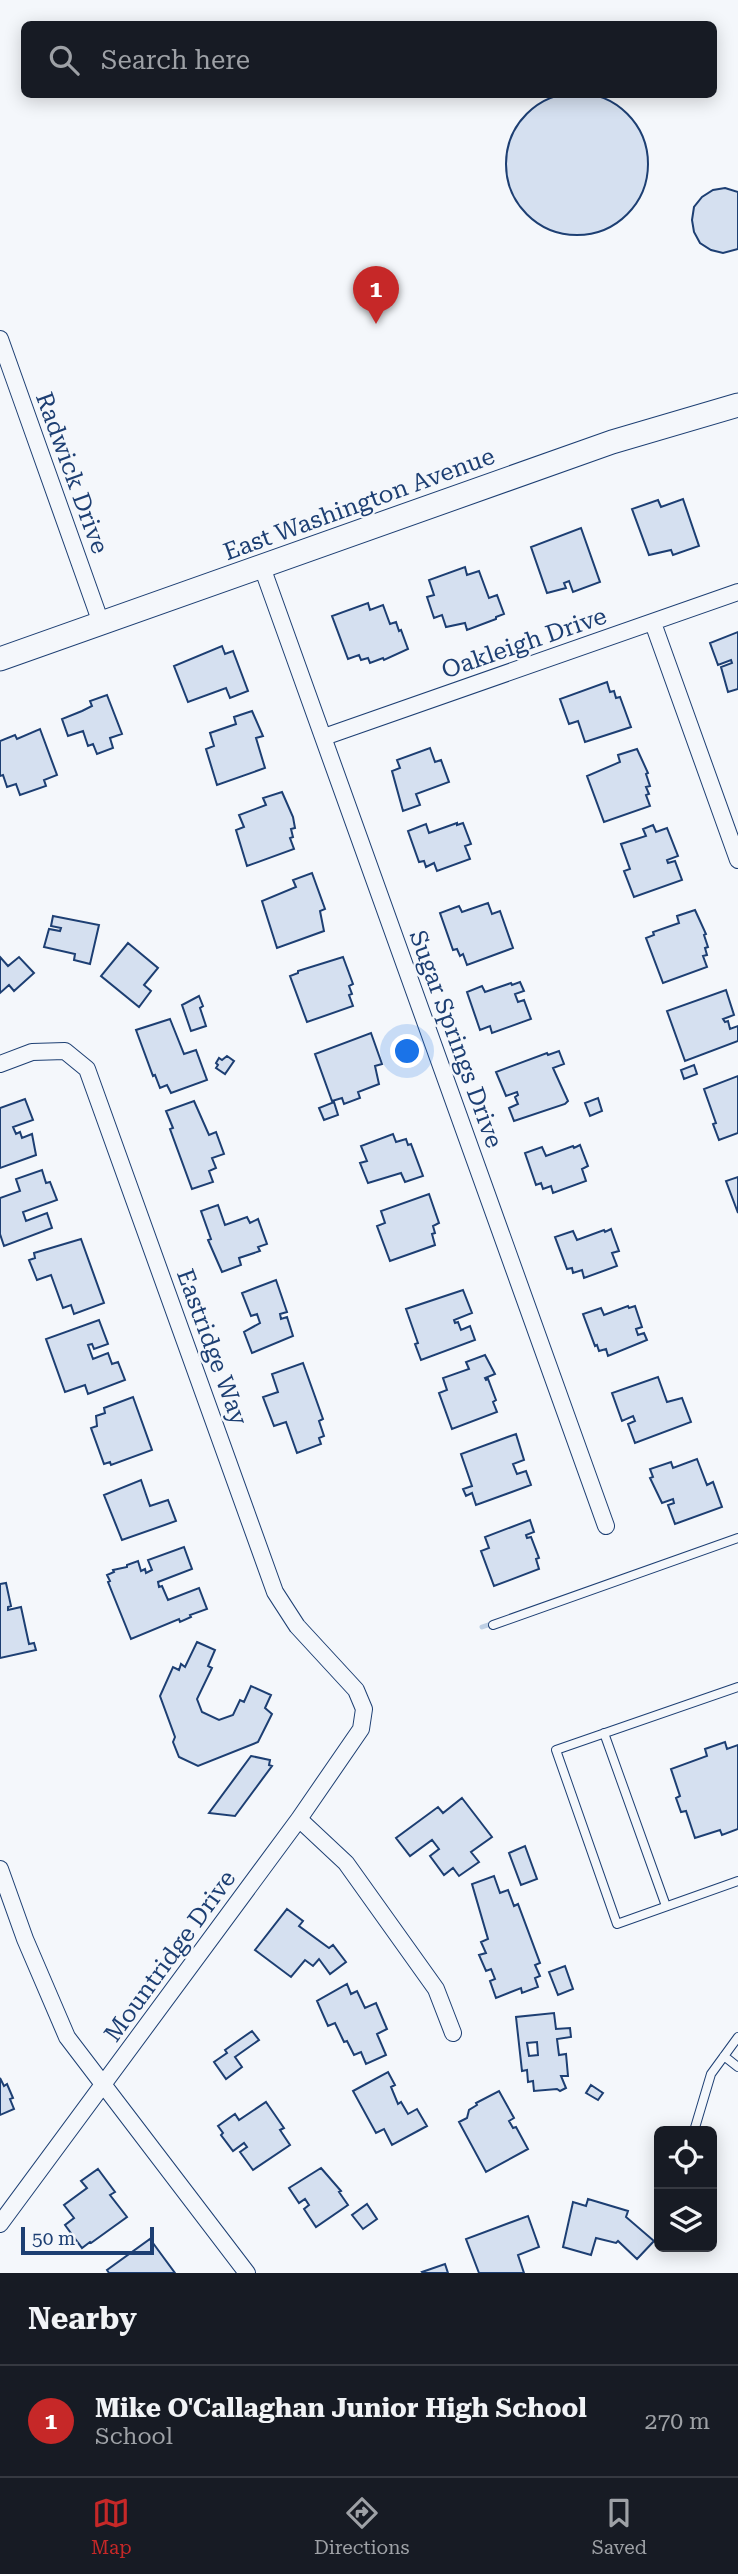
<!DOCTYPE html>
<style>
:root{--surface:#171b24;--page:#242831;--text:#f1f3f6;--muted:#9ea1a6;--line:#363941;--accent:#c62828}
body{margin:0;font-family:"Roboto Serif",serif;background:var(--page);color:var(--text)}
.controls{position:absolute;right:21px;bottom:21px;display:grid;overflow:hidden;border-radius:10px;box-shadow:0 4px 18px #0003}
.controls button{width:63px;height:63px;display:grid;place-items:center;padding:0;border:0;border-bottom:2px solid var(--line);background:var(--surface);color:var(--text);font:35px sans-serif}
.scale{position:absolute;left:21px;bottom:18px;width:133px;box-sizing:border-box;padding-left:7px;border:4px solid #1d3f73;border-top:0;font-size:19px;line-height:24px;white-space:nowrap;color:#1d3f73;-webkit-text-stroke:5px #f4f7fb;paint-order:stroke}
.you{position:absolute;left:408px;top:1052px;width:24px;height:24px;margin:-18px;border:5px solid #fff;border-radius:50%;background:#1a73e8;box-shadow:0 0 0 10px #1a73e833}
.badge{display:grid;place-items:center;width:46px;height:46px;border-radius:50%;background:var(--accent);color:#fff;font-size:23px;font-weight:700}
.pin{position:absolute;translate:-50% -58px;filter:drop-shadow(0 2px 4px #0008)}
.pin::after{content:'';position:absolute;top:37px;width:24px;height:21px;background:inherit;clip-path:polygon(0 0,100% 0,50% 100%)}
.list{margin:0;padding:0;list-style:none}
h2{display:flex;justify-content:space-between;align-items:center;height:91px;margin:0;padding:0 28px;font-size:30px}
h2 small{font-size:23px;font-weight:400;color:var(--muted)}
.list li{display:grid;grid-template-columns:46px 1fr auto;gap:21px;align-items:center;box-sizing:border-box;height:112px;padding:0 28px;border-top:2px solid var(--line)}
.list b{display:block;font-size:26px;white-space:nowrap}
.list p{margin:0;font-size:23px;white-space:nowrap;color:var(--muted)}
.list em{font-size:23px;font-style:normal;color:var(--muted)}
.icon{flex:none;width:38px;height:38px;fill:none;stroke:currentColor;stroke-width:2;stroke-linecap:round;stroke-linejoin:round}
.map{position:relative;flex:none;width:738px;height:2273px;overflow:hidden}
.search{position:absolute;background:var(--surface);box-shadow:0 4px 18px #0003;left:21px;right:21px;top:21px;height:77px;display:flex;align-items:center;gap:18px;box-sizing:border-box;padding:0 24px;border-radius:10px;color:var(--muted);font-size:26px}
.sheet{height:203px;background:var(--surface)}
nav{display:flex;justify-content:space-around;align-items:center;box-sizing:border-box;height:98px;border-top:2px solid var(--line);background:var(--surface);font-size:19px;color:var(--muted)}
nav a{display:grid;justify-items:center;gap:4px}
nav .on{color:var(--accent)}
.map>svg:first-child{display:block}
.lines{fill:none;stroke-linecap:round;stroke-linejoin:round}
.stream{stroke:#bed0e5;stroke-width:5}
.building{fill:#d5e0f0;stroke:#1d3f73;stroke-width:2;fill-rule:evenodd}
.lane-casing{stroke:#1d3f73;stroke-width:10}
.street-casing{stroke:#1d3f73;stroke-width:18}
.secondary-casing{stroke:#1d3f73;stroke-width:25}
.lane{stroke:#f4f7fb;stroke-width:8}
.street{stroke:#f4f7fb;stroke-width:16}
.secondary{stroke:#f4f7fb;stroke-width:23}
.labels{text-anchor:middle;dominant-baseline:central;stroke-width:5;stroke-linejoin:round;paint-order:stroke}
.street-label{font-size:24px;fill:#1d3f73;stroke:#f4f7fb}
</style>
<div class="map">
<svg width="738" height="2273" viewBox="0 0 738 2273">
<rect width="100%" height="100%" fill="#f4f7fb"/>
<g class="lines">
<path class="stream" d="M482,1627L494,1623"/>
</g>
<path class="building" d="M506 164a71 71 0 1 1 142 0a71 71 0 1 1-142 0Z
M725,188L738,192V249L723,253L711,250L700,243L694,232L692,220L694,207L702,197L713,190Z
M683,499L699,546L673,555L671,550L649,555L632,509L658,500L661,507Z
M581,528L600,582L573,592L569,581L564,583L566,588L547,593L531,547Z
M465,567L467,575L479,571L489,598L497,595L504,614L496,617V619L467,630L465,623L446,627L442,615L434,618L427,597L434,595L429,580Z
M368,603L370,610L383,605L390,624L396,622L399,631L401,630L408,649L384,660L383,658L370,663L368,658L361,660L359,655L348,659L332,616Z
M738,632V689L728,692L721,667L732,663L731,660L718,665L710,643Z
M222,646L225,654L233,651L248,691L230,698L226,688L188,702L174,666Z
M607,682L610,692L614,691L616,698L620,697L631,727L585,742L578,721L569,724L560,699Z
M107,695L122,734L110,738L113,748L97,754L93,744L88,746L83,731L68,736L62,719L82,711L92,706L90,701Z
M252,711L263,736L256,738L265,768L217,785L206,749L214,746L210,733L236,724L234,717Z
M40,729L57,775L44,780L46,786L20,795L16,784L7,787L3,775L0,776V741L15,735L17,739Z
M430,748L435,762L441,760L449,782L416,794L420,805L403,811L392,771L400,768L397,760Z
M637,749L648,773L646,774L650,786L646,787L649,794L646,795L650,806L604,822L587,776L620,762L618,755Z
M282,792L293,817L295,828L291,829L293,837L290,838L294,849L247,866L236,830L244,827L239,815L266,805L263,798Z
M457,823V825L463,823L471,844L465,846L470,859L437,871L434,863L426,867L424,861L419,862L408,831L426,824L429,833Z
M653,825L656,832L667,828L678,856L667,860L668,863L675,861L682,880L634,897L624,871L630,869L621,844L646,836L643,829Z
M312,873L325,909L320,911L324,931L277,948L262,901L296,887L293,880Z
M488,903L492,914L500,911L513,948L467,965L463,954L460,956L457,949L453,950L440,913L459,906L462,912Z
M695,910L706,934L704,935L708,947L705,948L707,955L703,956L707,967L663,983L646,938L654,935L653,932L679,923L677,916Z
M53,916L99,925L90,964L74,960L75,954L44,947L49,929L60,931L61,928L51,926Z
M128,943L158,968L144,985L151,991L139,1007L101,976Z
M0,957L8,966L19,957L34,973L14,991L9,985L0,993Z
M343,957L353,984L349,986L352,994L349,995L353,1006L307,1022L290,976L298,973V971Z
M520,982L524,991L515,994L518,1002L524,1000L531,1019L492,1033L490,1026L480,1030L467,992L482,986L485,992L511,983L512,985Z
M726,990L734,1015L723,1019L725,1022L728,1021L730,1029L738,1026V1041L685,1061L667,1011Z
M199,996L203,1006L200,1008L206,1026L191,1031L182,1005Z
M170,1019L184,1054L196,1050L207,1080L171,1093L167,1085L160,1088L155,1075L153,1076L136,1030Z
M371,1033L382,1064L375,1066L379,1084L358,1092L360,1098L344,1104L342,1098L332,1101L315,1054Z
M559,1051L564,1064L553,1068L568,1101L565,1104L514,1121L509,1108L518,1104L515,1097L518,1095L517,1092L506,1096L496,1072L547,1053L548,1055Z
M227,1056L234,1061L225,1074L216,1068L218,1065L216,1063L219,1058L222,1060Z
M694,1065L697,1074L684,1079L681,1070Z
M738,1076V1133L719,1140L713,1124L716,1123L704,1089Z
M598,1098L602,1111L590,1116L585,1103Z
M25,1099L33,1120L13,1127L16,1134L20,1132L22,1138L32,1134L36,1155L0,1168V1108Z
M194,1101L209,1135L216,1132L224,1154L212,1158L216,1168L209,1171L213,1182L192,1189L170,1129L173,1128L166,1111Z
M334,1102L338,1115L324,1120L319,1108Z
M393,1134L396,1142L406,1139L408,1145L411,1144L423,1176L405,1182L401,1173L368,1183L360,1163L367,1161L361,1146Z
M580,1145L588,1166L582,1169L586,1181L553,1193L551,1186L543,1189L541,1183L536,1185L525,1153L542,1147L546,1156L573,1146L574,1148Z
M42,1170L46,1183L50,1182L57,1200L23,1212L26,1221L47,1213L52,1228L4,1246L0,1234V1198L20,1191L16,1179Z
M738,1177V1213L726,1181Z
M429,1194L439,1223L433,1226L435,1233L432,1234L435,1245L390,1261L377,1226L385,1223L381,1211Z
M218,1205L225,1225L247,1217L250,1223L258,1219L267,1244L258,1247L260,1251L239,1258L241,1265L222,1272L208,1240L211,1239L201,1211Z
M611,1229L619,1251L612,1253L617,1266L584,1278L582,1270L573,1273L572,1268L567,1269L555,1237L573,1231L577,1240L604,1230L605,1232Z
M81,1239L104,1303L74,1314L71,1305L63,1308L51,1275L37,1280L29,1260L35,1258L34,1253Z
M276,1280L287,1312L280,1314L281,1319L287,1317L293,1336L252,1353L244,1332L260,1323L257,1314L251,1316L242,1293Z
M463,1290L472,1313L454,1320L455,1323L458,1322L461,1330L470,1326L475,1340L421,1360L415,1344L418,1343L406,1309Z
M628,1306L629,1308L635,1306L642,1327L636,1329L638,1335L644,1333L647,1340L608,1356L606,1349L599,1351L597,1345L595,1346L583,1314L601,1308L604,1315Z
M99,1320L108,1344L94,1349L92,1344L88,1345L93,1359L108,1353L112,1364L118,1362L125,1380L88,1394L85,1385L65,1392L46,1339Z
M485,1355L495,1374L485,1378L486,1380L488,1379L496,1400L493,1402L497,1412L452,1429L439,1393L447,1390L443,1378L469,1369L466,1362Z
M303,1363L323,1419L319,1421L324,1436L319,1438L321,1444L297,1453L286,1422L274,1426L263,1397L278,1392L272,1374Z
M658,1377L667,1402L682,1398L691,1422L635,1443L628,1424L635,1421L633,1416L622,1421L612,1393Z
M133,1397L152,1450L111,1465L110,1462L104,1464L91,1428L97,1426L96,1416L105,1413L104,1408Z
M516,1434L524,1460L513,1464L517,1474L526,1471L531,1485L476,1505L472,1493L466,1496L463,1489L472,1486L461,1454Z
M697,1459L707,1485L713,1482L722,1507L675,1524L668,1505L674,1503L673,1499L662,1503L650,1478L653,1477L650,1469L671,1462L673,1468Z
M141,1480L150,1506L168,1500L176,1521L122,1540L104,1495Z
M530,1520L534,1532L526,1535L527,1538L531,1537L539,1558L536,1559L539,1569L494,1586L481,1551L489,1548L485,1537Z
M184,1547L192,1569L158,1582L159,1587L162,1586L168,1600L199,1588L207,1609L190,1615L191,1617L180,1622L179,1619L131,1639L108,1582L110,1581L107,1575L114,1572L113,1570L127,1567V1565L138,1561L141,1571L145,1569L146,1573L152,1570L148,1560Z
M6,1583L11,1606L8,1607V1610L21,1607L29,1644L34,1643L36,1650L0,1658V1584Z
M197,1642L215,1650L208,1666L212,1668L197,1699L202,1712L219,1720L233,1715L240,1700L244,1702L251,1686L271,1695L265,1708L272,1714L258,1742L198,1766L179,1757L173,1742L175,1737L160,1696L173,1667L179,1670L181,1664L185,1667Z
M725,1742L727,1749L738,1745V1829L722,1835L720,1830L695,1838L686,1811L681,1812L676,1798L680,1796L671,1769L707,1756L705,1749Z
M251,1756L270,1760L269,1765L272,1766L235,1816L209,1813Z
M462,1798L492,1837L471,1852L479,1862L459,1876L453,1868L444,1875L430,1856L439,1849L432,1840L410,1856L396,1838L438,1807L443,1813Z
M525,1846L537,1879L521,1885L509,1853Z
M494,1876L500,1893L508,1890L514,1906L518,1904L540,1963L535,1965L540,1976L535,1978L538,1987L522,1993L521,1988L496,1998L490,1981L495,1979L491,1969L486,1971L479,1955L486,1953L481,1942L488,1939L472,1884Z
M287,1909L303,1921L299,1926L329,1948L333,1945L346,1962L330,1974L319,1959L313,1966L305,1960L291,1977L255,1950Z
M565,1966L573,1989L558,1995L549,1972Z
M347,1984L351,1994L357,1991L365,2008L376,2003L387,2029L377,2034L386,2055L366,2064L361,2052L354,2055L347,2041L344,2042L335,2023L328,2026L317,2001Z
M554,2013L556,2029L570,2028L571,2037L557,2039L559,2055L566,2054L568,2076H561L566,2088L560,2091L557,2089L534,2091L533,2081L528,2082L527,2070L522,2071L516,2017ZM537,2042L538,2055L529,2056L527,2043Z
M252,2031L259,2040L235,2057L242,2067L226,2079L214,2062L227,2053L225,2050Z
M388,2072L395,2085L391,2087L398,2104L401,2102L408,2114L417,2109L427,2126L392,2145L384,2129L376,2133L353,2091Z
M0,2078L4,2086L7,2084L13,2098L10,2099L14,2109L0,2115Z
M591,2085L603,2093L598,2100L586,2093Z
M499,2091L514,2118L509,2121L513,2128L516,2127L528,2149L486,2172L459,2122L467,2118L469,2110L477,2105L476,2103Z
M266,2102L284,2128L280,2130L290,2145L253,2170L240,2152L247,2147L244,2143L233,2151L221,2135L223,2133L218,2126L235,2114L239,2120Z
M321,2168L341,2191L339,2192L348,2205L316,2227L304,2209L309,2205L305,2199L299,2203L289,2188Z
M98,2169L115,2192L110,2195L127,2217L91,2243L90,2242L82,2248L65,2225L74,2218L64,2205L87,2188L81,2181Z
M588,2199L628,2211L626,2217L654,2241L637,2259L618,2241L616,2243L596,2238L591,2255L563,2247L573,2202L586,2206Z
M367,2204L377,2219L363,2229L352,2215Z
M528,2216L539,2247L518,2255L524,2273H479L466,2239Z
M150,2239L175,2273H109L107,2270Z
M445,2264L448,2273H423L422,2272Z"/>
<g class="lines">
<defs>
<path id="lane" d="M493,1625L738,1538
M738,1687L556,1750L617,1924L738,1881
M604,1733L666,1906
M724,2056L738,2067
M694,2131L711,2074L738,2037"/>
<path id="street" d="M0,339L101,623
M262,567L606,1526
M653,623L738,860
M324,737L738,592
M0,1064L32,1052L65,1051L87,1069L275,1592L297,1626L356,1690L364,1709L361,1729L299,1819L0,2224
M299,1819L346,1863L436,1989L453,2033
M0,1869L25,1939L67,2037L247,2273"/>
<path id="secondary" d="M0,659L612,442L738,405"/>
</defs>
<use href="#lane" class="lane-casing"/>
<use href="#street" class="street-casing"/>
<use href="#secondary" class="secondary-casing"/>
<use href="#lane" class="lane"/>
<use href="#street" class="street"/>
<use href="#secondary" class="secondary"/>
</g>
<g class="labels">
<g class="street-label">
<text transform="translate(72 473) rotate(70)">Radwick Drive</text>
<text transform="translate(359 504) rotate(-20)">East Washington Avenue</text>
<text transform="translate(524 643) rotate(-19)">Oakleigh Drive</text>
<text transform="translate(456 1039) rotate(70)">Sugar Springs Drive</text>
<text transform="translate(212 1347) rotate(70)">Eastridge Way</text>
<text transform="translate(170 1956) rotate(-54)">Mountridge Drive</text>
</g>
</g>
</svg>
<div class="controls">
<button><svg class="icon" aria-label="locate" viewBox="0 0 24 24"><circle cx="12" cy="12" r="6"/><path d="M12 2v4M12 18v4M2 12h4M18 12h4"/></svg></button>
<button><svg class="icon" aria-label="layers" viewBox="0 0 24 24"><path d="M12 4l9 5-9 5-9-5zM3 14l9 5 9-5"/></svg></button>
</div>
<div class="scale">50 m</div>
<div class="you"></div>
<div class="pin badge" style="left:376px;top:324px">1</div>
<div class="search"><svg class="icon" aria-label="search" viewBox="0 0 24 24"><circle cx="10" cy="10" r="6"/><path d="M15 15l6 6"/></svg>Search here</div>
</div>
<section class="sheet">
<h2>Nearby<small></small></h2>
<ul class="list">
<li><span class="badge">1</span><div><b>Mike O'Callaghan Junior High School</b><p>School</p></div><em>270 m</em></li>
</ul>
</section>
<nav>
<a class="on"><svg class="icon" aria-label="map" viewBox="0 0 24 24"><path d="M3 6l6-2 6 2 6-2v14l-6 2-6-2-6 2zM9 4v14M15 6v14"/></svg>Map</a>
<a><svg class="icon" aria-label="directions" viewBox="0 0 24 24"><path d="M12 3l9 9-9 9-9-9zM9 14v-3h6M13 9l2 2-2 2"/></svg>Directions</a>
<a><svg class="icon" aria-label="saved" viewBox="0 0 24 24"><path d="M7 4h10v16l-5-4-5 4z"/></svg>Saved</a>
</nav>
